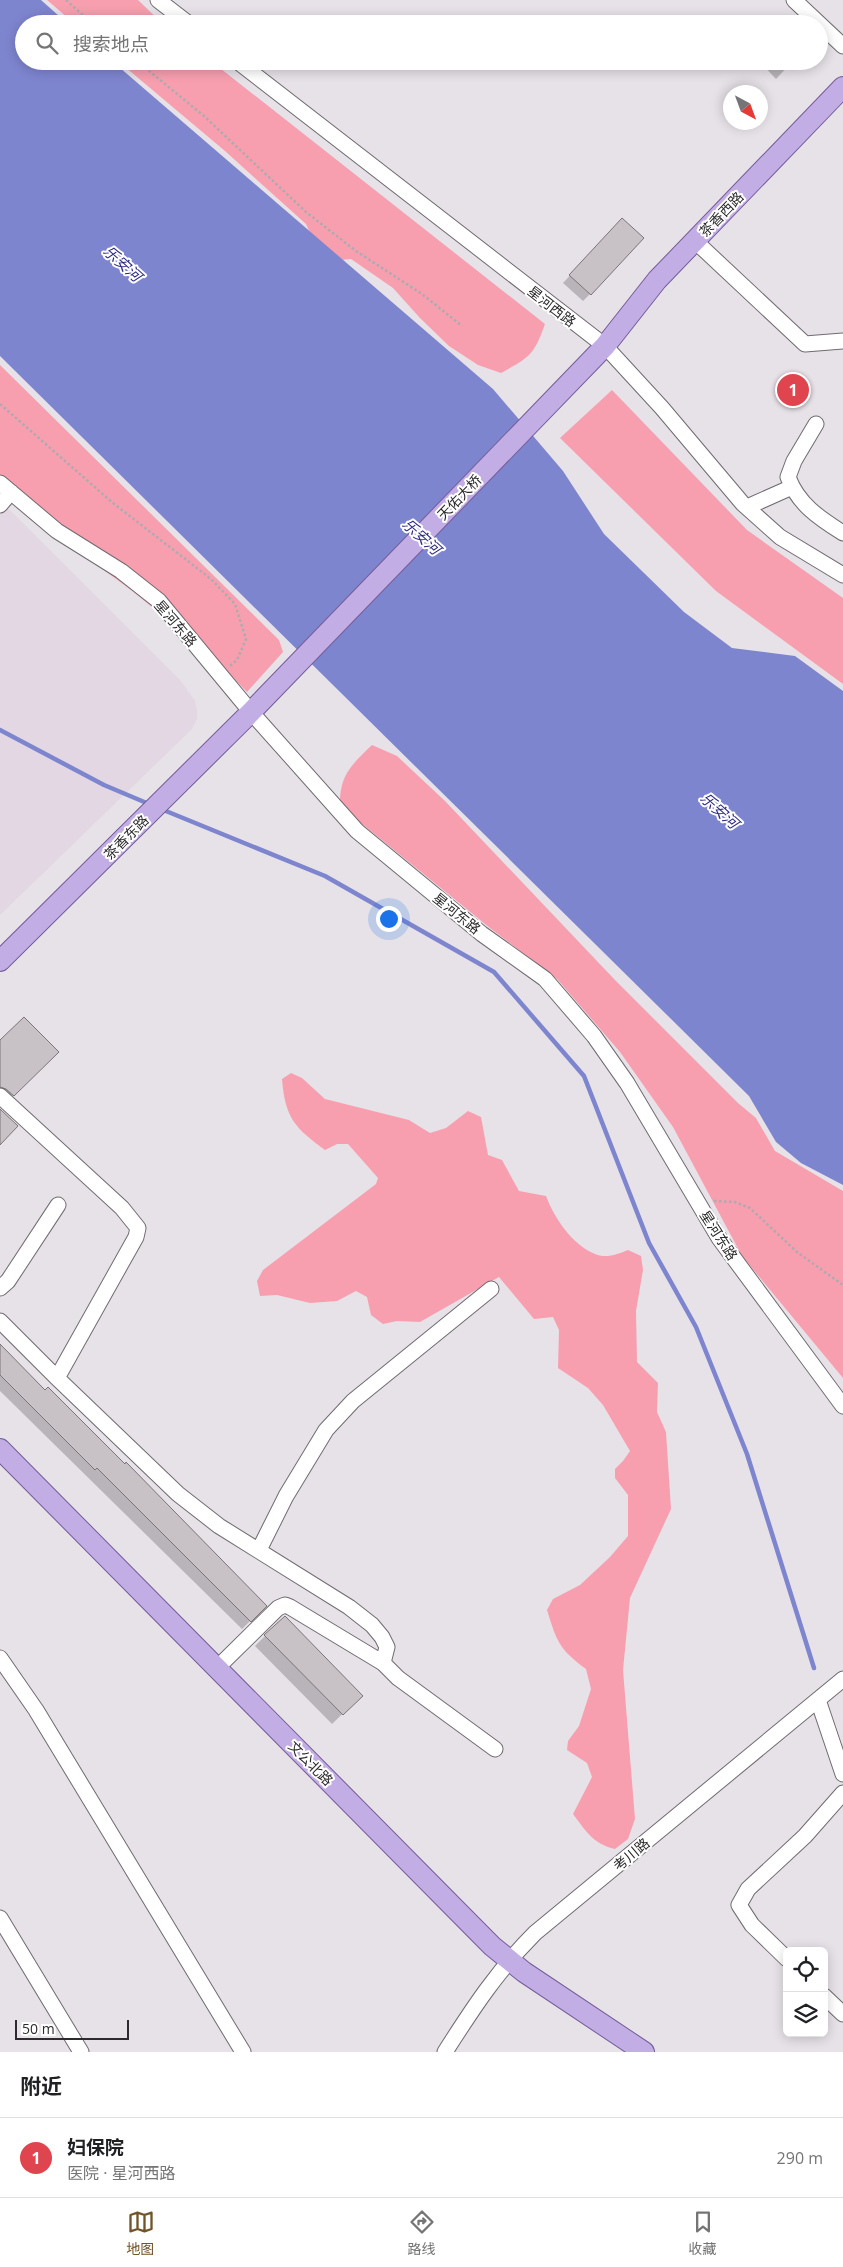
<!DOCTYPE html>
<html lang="zh">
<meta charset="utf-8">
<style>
:root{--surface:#fff;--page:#f6f6f6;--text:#202124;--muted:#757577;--line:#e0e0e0;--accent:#725429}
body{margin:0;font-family:"Open Sans","Noto Sans SC",sans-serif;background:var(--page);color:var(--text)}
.controls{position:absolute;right:15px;bottom:15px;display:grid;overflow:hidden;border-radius:8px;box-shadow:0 2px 12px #0003}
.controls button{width:45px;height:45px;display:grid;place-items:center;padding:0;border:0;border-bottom:1px solid var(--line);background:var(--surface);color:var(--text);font:25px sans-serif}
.compass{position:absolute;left:723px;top:85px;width:45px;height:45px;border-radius:50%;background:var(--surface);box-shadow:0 2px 12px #0003;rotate:139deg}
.scale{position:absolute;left:15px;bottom:12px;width:114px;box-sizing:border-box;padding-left:5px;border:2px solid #2c2a2c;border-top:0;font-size:14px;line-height:18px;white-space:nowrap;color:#2c2a2c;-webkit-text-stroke:4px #fff;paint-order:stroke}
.you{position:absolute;left:388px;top:918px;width:18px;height:18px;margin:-12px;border:4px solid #fff;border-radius:50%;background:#1a73e8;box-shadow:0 0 0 8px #1a73e833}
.badge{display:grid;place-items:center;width:32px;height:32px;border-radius:50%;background:var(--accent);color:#fff;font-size:16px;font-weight:700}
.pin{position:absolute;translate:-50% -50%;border:2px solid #fff;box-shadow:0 1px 5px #0006}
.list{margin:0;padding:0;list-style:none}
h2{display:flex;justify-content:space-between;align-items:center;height:65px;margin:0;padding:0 20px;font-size:21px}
h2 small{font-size:16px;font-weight:400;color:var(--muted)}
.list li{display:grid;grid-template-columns:32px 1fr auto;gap:15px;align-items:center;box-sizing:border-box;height:80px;padding:0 20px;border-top:1px solid var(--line)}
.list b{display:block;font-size:19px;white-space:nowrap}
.list p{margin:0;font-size:16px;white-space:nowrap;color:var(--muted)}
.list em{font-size:16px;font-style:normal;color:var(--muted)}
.icon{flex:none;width:28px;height:28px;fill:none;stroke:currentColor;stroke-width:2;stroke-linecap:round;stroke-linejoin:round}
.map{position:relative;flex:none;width:843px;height:2052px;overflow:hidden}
.search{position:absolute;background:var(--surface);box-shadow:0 2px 12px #0003;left:15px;right:15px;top:15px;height:55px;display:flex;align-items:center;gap:12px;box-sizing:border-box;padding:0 18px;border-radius:28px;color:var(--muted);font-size:19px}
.sheet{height:145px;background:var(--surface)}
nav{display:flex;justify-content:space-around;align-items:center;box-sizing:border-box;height:70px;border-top:1px solid var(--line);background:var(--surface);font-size:14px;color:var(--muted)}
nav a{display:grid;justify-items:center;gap:2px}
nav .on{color:var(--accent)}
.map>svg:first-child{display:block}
.built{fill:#e2d7e3}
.green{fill:#f79faf}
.water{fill:#7e85cf}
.shadow{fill:#0003}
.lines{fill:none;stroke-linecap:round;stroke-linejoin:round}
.stream{stroke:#7e85cf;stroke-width:4.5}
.building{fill:#c8c1c5;stroke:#7b7478}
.minor-casing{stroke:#706b70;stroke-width:17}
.major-casing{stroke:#745c99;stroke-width:22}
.path{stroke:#aeaaaf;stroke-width:2.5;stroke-dasharray:2.5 2.5;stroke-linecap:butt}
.minor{stroke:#fff;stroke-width:15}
.major{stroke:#c3ade5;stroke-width:20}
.labels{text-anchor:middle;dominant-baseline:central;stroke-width:4;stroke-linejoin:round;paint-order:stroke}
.street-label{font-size:14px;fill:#2c2a2c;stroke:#fff}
.water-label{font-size:15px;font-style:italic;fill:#2f2b82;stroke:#fff}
</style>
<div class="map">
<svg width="843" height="2052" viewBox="0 0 843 2052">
<rect width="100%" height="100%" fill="#e7e2e8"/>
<path class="built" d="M0,500L180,680L195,701L197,711V719L192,729L0,915Z"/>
<path class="green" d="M47,0H138L163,24H75Z
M118,61H211L545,324C534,355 530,357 501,373L478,365L449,346L420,318L393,288L351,259L331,261L316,246L306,224L225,151Z
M0,365L279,640L283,652L247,692L211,655L131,590L29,515L0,486Z
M612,390L747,530L843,598V684L716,591L560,438Z
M372,745L397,756L445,801L615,980L738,1103L756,1118L775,1151L843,1191V1378L742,1256L673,1127L620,1052L557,979L490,928L340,806C339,776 351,765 372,745Z
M291,1073L302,1078L325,1099L409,1120L430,1133L446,1128L468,1111L481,1117L488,1155L502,1160L519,1191L546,1196C554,1217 572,1245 595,1254C606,1259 618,1254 628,1250L641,1256L643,1270L636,1311L637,1362L658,1383L657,1412L666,1432L671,1509L630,1598L623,1670L635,1819L628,1839L615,1849C593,1844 586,1831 573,1814L592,1777L587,1763L567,1750L568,1741L579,1726L591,1689L586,1669C559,1649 557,1642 547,1610L553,1599L580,1585L610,1557L628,1536V1495L615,1478V1469L623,1461L630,1451L603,1405L588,1388L558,1368L559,1330L553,1317L534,1319L499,1277L420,1322L397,1321L383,1324L371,1315L367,1297L356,1291L337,1301L310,1303L277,1295L260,1296L257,1281L263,1270L376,1184L378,1178L348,1144H337L325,1150C295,1128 285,1118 282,1079Z"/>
<path class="water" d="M0,0H41L68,24H24V61H112L493,389L563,471L604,534L684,612L732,648L795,656L843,691V1185L801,1163L776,1142L749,1096L0,356Z"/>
<path class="shadow" d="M759,61H793L776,79Z
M615,227L590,294L583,301L563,283Z
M0,1042L57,1052L7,1101L0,1094Z
M0,1346L45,1392L48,1389L192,1530L265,1606L242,1629L0,1391Z
M280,1621L361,1696L332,1724L255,1646Z"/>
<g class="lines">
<path class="stream" d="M0,730L104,785L149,804
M161,809L325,876L494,972L584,1076L649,1243L696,1327L747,1454L814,1668"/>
</g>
<path class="building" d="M622,218L644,238L591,295L569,275Z
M24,1017L59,1052L14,1096L6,1089L0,1087V1040Z
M0,1109L18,1126L0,1145Z
M0,1344L45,1390L48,1387L125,1464L126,1462L267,1606L251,1622L97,1468L95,1470L0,1375Z
M285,1616L363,1696L343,1715L264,1635Z"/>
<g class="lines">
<defs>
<path id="minor" d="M158,0L189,24
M794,0L843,46
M237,61L605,346L662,408L743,504L780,537L843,575
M695,241L805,344L843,341
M816,424L794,461L788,477C798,504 819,518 843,533
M0,483L57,531L121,571L159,601L251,712L357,831L482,934L545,979L594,1036L627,1083L719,1238L843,1406
M0,505L11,492
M747,507L792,487
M0,1096L122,1208L138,1228L136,1237L57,1378
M0,1288L8,1281L58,1205
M0,1321L57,1378L178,1494L219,1526L349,1607L372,1625L382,1637L387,1647L383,1663
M259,1550L286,1496L326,1430L353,1401L491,1289
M0,1658L36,1710L243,2052
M217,1668L278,1608L285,1605L290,1607L383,1663L398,1678L495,1749
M818,1700L843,1774
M0,1918L81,2052
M787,1959L752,1925L739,1905L748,1889L805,1836L843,1793
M824,1996L843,2014
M445,2052C473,2008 498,1970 535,1933L843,1679"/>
<path id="major" d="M0,961L251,712L605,346L657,280L843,87
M0,1449L492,1946L524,1972L644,2052"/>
</defs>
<use href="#minor" class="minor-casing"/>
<use href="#major" class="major-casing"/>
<path class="path" d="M66,0L93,24
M137,61L204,116L306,212L356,251L422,294L462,326
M0,404L113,503L211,579L235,604L246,639L237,660L230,666
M714,1201L735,1202L750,1208L797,1252L843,1285"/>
<use href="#minor" class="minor"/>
<use href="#major" class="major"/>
</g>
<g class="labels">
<g class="street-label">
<text transform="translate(721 214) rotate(-46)">茶香西路</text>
<text transform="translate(552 306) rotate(38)">星河西路</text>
<text transform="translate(459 497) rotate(-46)">天佑大桥</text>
<text transform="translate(176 623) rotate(49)">星河东路</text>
<text transform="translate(126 837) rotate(-45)">茶香东路</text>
<text transform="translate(457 913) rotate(39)">星河东路</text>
<text transform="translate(719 1235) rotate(57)">星河东路</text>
<text transform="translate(311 1763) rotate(45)">文公北路</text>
<text transform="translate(631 1854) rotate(-40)">考川路</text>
</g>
<g class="water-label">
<text transform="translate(123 263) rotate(42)">乐安河</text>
<text transform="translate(422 536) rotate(42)">乐安河</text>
<text transform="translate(720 810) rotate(42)">乐安河</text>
</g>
</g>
</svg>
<div class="controls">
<button><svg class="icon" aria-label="locate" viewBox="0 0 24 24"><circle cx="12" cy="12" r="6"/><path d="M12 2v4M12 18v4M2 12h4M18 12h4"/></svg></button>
<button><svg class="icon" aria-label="layers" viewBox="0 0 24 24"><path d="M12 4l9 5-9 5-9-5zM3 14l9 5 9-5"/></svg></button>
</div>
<svg class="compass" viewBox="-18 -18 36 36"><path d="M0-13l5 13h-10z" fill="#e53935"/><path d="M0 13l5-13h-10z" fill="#757577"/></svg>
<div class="scale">50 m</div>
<div class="you"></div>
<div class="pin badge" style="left:793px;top:390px;background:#e0444e">1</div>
<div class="search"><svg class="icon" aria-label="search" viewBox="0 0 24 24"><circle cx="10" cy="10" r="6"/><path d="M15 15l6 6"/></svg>搜索地点</div>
</div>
<section class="sheet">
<h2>附近<small></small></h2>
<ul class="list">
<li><span class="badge" style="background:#e0444e">1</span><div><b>妇保院</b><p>医院 · 星河西路</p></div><em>290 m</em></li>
</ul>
</section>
<nav>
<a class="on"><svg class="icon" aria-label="map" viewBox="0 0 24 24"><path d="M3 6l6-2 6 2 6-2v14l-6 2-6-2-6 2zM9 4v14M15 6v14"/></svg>地图</a>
<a><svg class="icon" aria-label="directions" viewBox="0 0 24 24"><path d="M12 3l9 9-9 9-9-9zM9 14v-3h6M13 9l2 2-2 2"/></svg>路线</a>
<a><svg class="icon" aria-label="saved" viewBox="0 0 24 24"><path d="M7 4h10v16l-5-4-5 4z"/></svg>收藏</a>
</nav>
